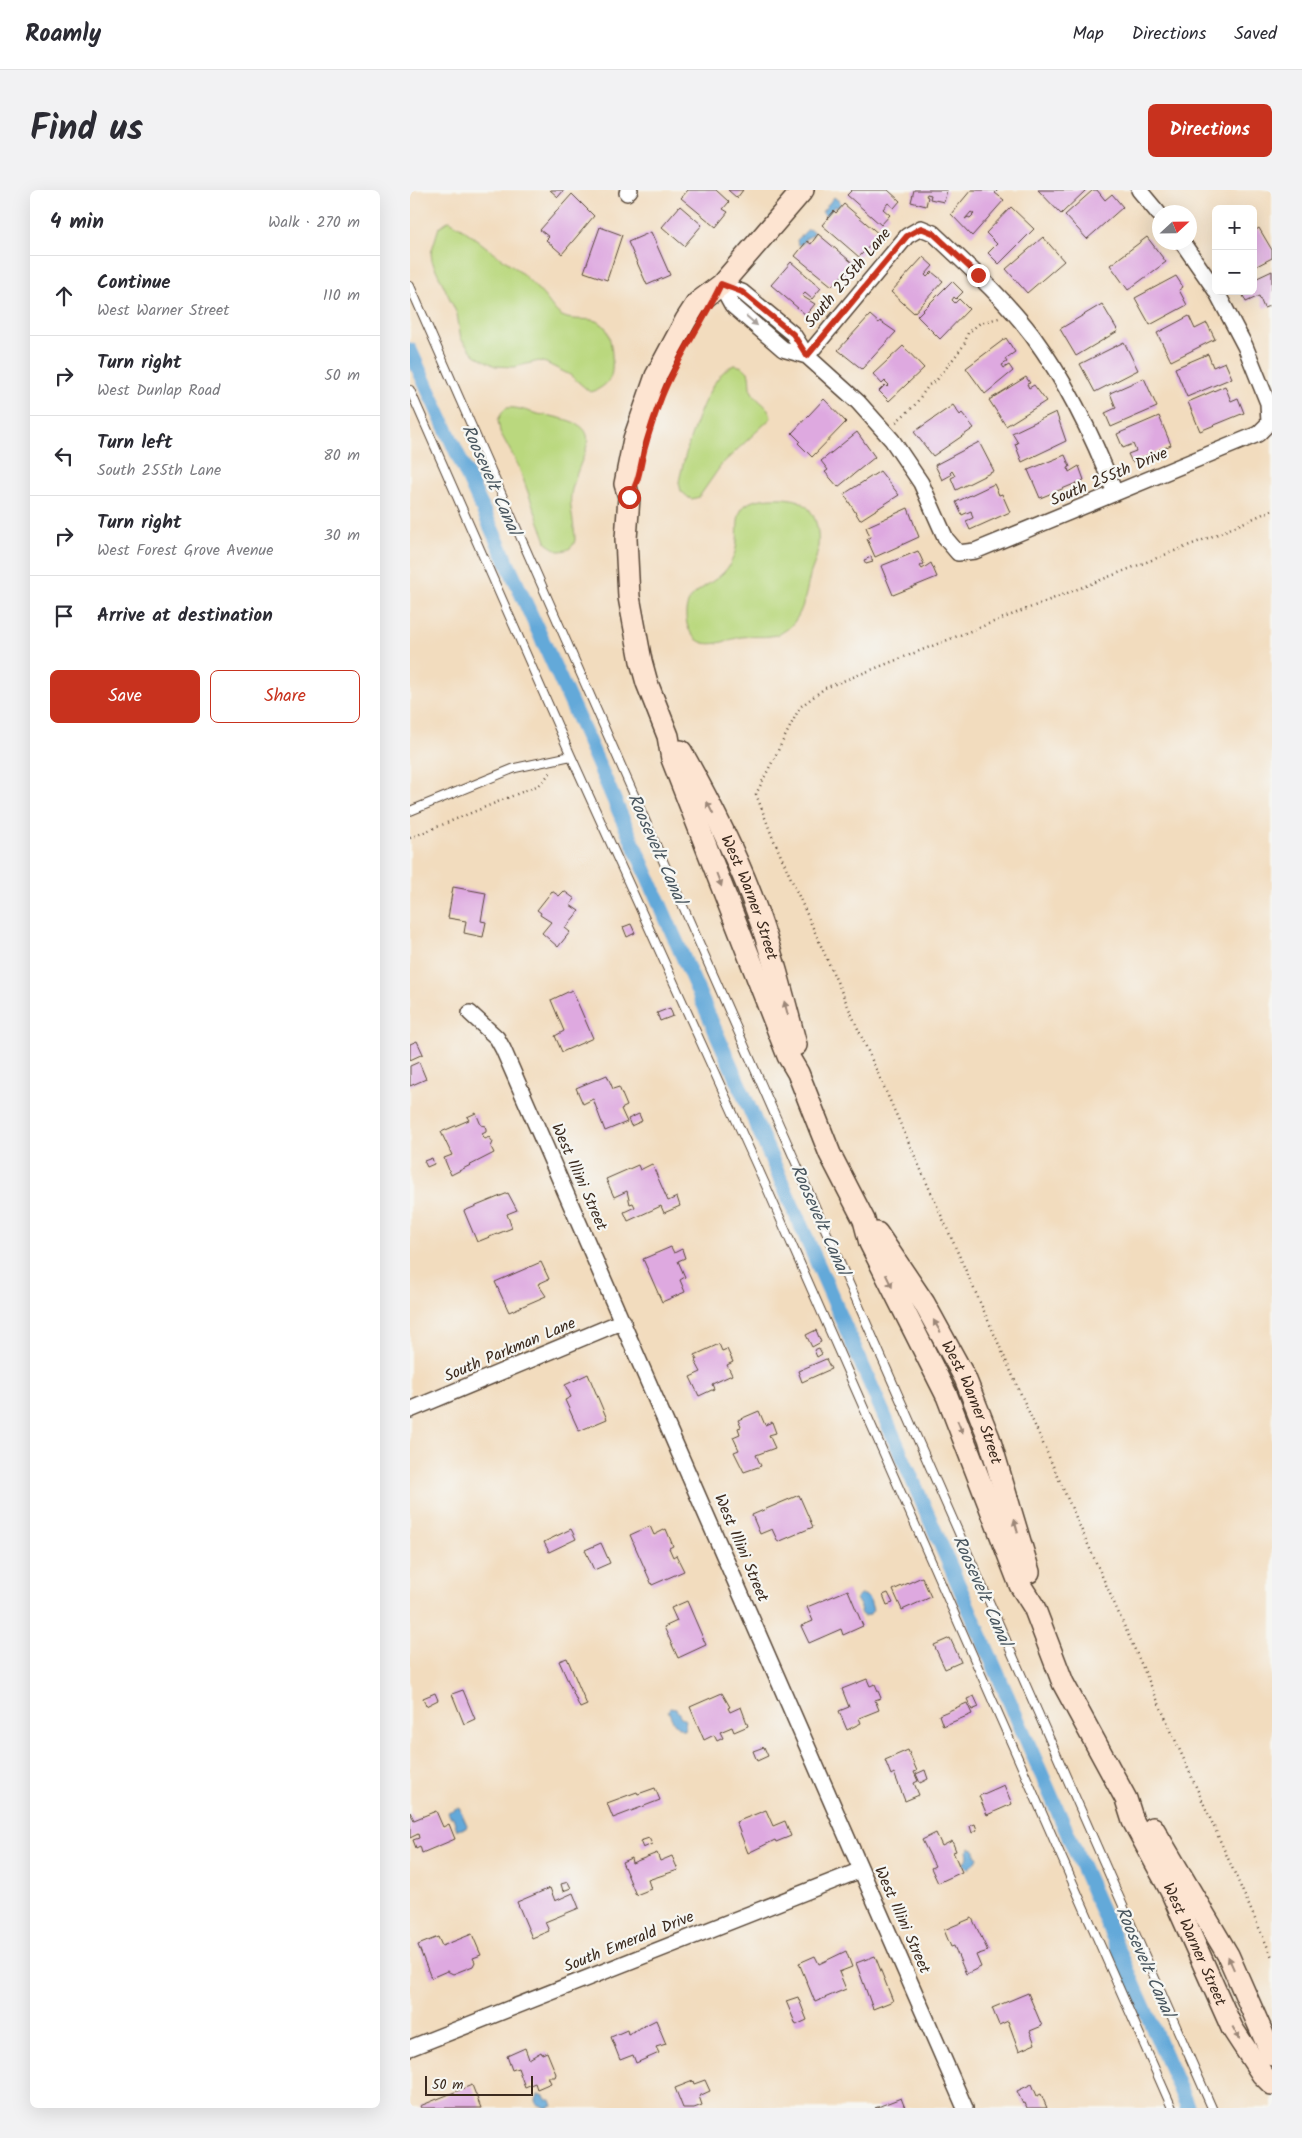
<!DOCTYPE html>
<meta charset="utf-8">
<style>
:root{--surface:#fff;--page:#f2f2f3;--text:#2b2b33;--muted:#7c7c81;--line:#e1e1e2;--accent:#c8321e}
body{margin:0;font-family:Kalam,sans-serif;background:var(--page);color:var(--text)}
.controls{position:absolute;right:15px;top:15px;display:grid;overflow:hidden;border-radius:8px;box-shadow:0 5px 20px #0002}
.controls button{width:45px;height:45px;display:grid;place-items:center;padding:0;border:0;border-bottom:1px solid var(--line);background:var(--surface);color:var(--text);font:25px sans-serif}
.compass{position:absolute;left:742px;top:15px;width:45px;height:45px;border-radius:50%;background:var(--surface);box-shadow:0 5px 20px #0002;rotate:68deg}
.scale{position:absolute;left:15px;bottom:12px;width:108px;box-sizing:border-box;padding-left:5px;border:2px solid #3b2a1e;border-top:0;font-size:14px;line-height:18px;white-space:nowrap;color:#3b2a1e;-webkit-text-stroke:4px #f6f6f2;paint-order:stroke}
.stop{position:absolute;width:15px;height:15px;margin:-11px;border:4px solid #c8321e;border-radius:50%;background:#fff}
.stop.end{background:#c8321e;border-color:#fff;box-shadow:0 1px 5px #0008}
.list{margin:0;padding:0;list-style:none}
h2{display:flex;justify-content:space-between;align-items:center;height:65px;margin:0;padding:0 20px;font-size:21px}
h2 small{font-size:16px;font-weight:400;color:var(--muted)}
.list li{display:grid;grid-template-columns:32px 1fr auto;gap:15px;align-items:center;box-sizing:border-box;height:80px;padding:0 20px;border-top:1px solid var(--line)}
.list b{display:block;font-size:19px;white-space:nowrap}
.list p{margin:0;font-size:16px;white-space:nowrap;color:var(--muted)}
.list em{font-size:16px;font-style:normal;color:var(--muted)}
.actions{display:flex;gap:10px;padding:15px 20px}
.actions a{flex:1;padding:11px 0;border:1px solid var(--accent);border-radius:8px;text-align:center;font-size:18px;color:var(--accent)}
.actions .main{background:var(--accent);color:#fff}
.icon{flex:none;width:28px;height:28px;fill:none;stroke:currentColor;stroke-width:2;stroke-linecap:round;stroke-linejoin:round}
.map{position:relative;flex:none;width:862px;height:1918px;overflow:hidden;border-radius:8px}
header{display:flex;align-items:center;gap:30px;box-sizing:border-box;height:70px;padding:0 25px;background:var(--surface);border-bottom:1px solid var(--line)}
header strong{font-size:24px}
nav{display:flex;gap:28px;margin-inline-start:auto;font-size:18px}
.intro{display:flex;align-items:center;justify-content:space-between;box-sizing:border-box;height:120px;padding:0 30px}
h1{margin:0;font-size:35px}
.button{padding:12px 22px;border-radius:8px;background:var(--accent);color:#fff;font-size:18px;font-weight:700}
main{display:flex;gap:30px;padding:0 30px}
aside{flex:1;background:var(--surface);border-radius:8px;box-shadow:0 5px 20px #0002}
.map>svg:first-child{display:block}
.green{fill:#bad87e;stroke:#7a814e}
.water{fill:#63a9d9;stroke:#4f6a7c}
.lines{fill:none;stroke-linecap:round;stroke-linejoin:round}
.canal{stroke:#63a9d9;stroke-width:15}
.building{fill:#dea9e0;fill-rule:evenodd}
.lane-casing{stroke:#564536;stroke-width:10}
.street-casing{stroke:#564536;stroke-width:18}
.secondary-casing{stroke:#564536;stroke-width:24}
.path{stroke:#564536;stroke-width:2.5;stroke-dasharray:1 4;stroke-linecap:butt}
.lane{stroke:#fff;stroke-width:8}
.street{stroke:#fff;stroke-width:15}
.secondary{stroke:#fde4d1;stroke-width:21}
.oneway{fill:#a79f9a}
.oneway2{fill:#9c8778}
.route{stroke:#c8321e;stroke-width:6}
.labels{text-anchor:middle;dominant-baseline:central;stroke-width:4.5;stroke-linejoin:round;paint-order:stroke}
.street-label{font-size:16px;fill:#3b2a1e;stroke:#f6f6f2}
.water-label{font-size:18px;font-style:italic;fill:#49565f;stroke:#f6f6f2}
</style>
<header>
<strong>Roamly</strong>
<nav><a>Map</a><a>Directions</a><a>Saved</a></nav>
</header>
<div class="intro"><h1>Find us</h1><a class="button">Directions</a></div>
<main>
<aside>
<h2>4 min<small>Walk · 270 m</small></h2>
<ul class="list">
<li><svg class="icon" aria-label="ahead" viewBox="0 0 24 24"><path d="M12 20V5M6 11l6-6 6 6"/></svg><div><b>Continue</b><p>West Warner Street</p></div><em>110 m</em></li>
<li><svg class="icon" aria-label="right" viewBox="0 0 24 24"><path d="M7 20v-9h11M14 6l5 5-5 5"/></svg><div><b>Turn right</b><p>West Dunlap Road</p></div><em>50 m</em></li>
<li><svg class="icon" aria-label="left" viewBox="0 0 24 24"><path d="M17 20v-9H6M10 6l-5 5 5 5"/></svg><div><b>Turn left</b><p>South 255th Lane</p></div><em>80 m</em></li>
<li><svg class="icon" aria-label="right" viewBox="0 0 24 24"><path d="M7 20v-9h11M14 6l5 5-5 5"/></svg><div><b>Turn right</b><p>West Forest Grove Avenue</p></div><em>30 m</em></li>
<li><svg class="icon" aria-label="arrive" viewBox="0 0 24 24"><path d="M6 21V4h12l-3 4 3 4H6"/></svg><div><b>Arrive at destination</b></div></li>
</ul>
<div class="actions"><a class="main">Save</a><a>Share</a></div>
</aside>
<div class="map">
<svg width="862" height="1918" viewBox="0 0 862 1918">
<rect width="100%" height="100%" fill="#f6f6f2"/>
<filter id="ink" filterUnits="userSpaceOnUse"><feTurbulence type="fractalNoise" baseFrequency=".02" numOctaves="2"/><feDisplacementMap in="SourceGraphic" scale="10" xChannelSelector="R" yChannelSelector="G"/><feConvolveMatrix kernelMatrix="1 2 1 2 8 2 1 2 1" color-interpolation-filters="sRGB"/></filter>
<filter id="wash" filterUnits="userSpaceOnUse"><feTurbulence type="fractalNoise" baseFrequency=".0096" numOctaves="4" result="noise"/><feDisplacementMap in="SourceGraphic" scale="20" xChannelSelector="R" yChannelSelector="G"/><feGaussianBlur stdDeviation="1.12" result="paint"/><feColorMatrix in="noise" values="0 0 0 0 0 0 0 0 0 0 0 0 0 0 0 0 0 1.4 0 .05"/><feComposite in="paint" operator="in"/></filter>
<g filter="url(#wash)">
<rect width="100%" height="100%" fill="#f2dcbe"/>
<path class="green" d="M38,31C47,32 80,61 91,68C108,78 121,92 134,106C140,113 145,122 152,126C165,133 182,125 193,135C202,142 204,176 201,186C198,194 188,201 180,202L160,185L136,173L129,171L104,177L85,176L65,165L51,149L47,124L22,71L21,63L29,37Z
M325,175L333,177L338,182C341,189 338,196 342,202C348,213 360,215 361,228L312,274L289,307L282,309L279,308L271,301L269,292C274,266 297,181 325,175Z
M96,218C109,216 122,224 134,225C205,236 170,258 161,304C159,319 165,335 165,350C163,359 156,361 148,361L137,354L108,275L90,242L88,230L93,221Z
M374,308C379,309 385,309 389,311C409,321 411,349 406,368C404,376 400,382 399,390C395,408 392,428 376,440C363,450 346,445 331,447C320,449 306,456 294,453C286,451 279,443 277,434C269,397 306,399 320,374C340,340 305,306 374,308Z"/>
<path class="water" d="M424,7L431,13L427,18L425,16L416,26L412,22Z
M398,39L403,41V45L395,49L392,54L388,55L387,50Z
M450,1405H455L460,1410L463,1420L459,1425L453,1426L450,1423L451,1417L446,1409Z
M260,1518L266,1519L271,1527L276,1530L274,1540C264,1536 262,1530 258,1520Z
M49,1617L57,1635L56,1638L47,1640L43,1627H40L38,1622Z
M560,1658L564,1659L568,1669L558,1679L553,1674L558,1667L557,1661Z
M128,1905H133L137,1910H141L143,1916L137,1918L127,1914L126,1910Z"/>
<g class="lines">
<path class="canal" d="M0,160L173,539L778,1918"/>
</g>
<g id="blocks">
<path class="building" d="M140,0H154L148,7Z
M278,0H306L319,12L313,19L318,22L306,37L271,8Z
M318,0H333L327,8Z
M442,0H478L490,11L484,18L478,13L473,19L480,25L471,35L437,5Z
M504,0H537L534,12L520,9L521,5L517,4L516,6L518,7L516,16L501,12Z
M561,0H588L585,3L594,10L562,46L541,24ZM561,22L564,24L560,28L558,27L555,29Z
M628,0H676L651,24Z
M683,0H687L695,10L702,4L713,17L677,49L655,25Z
M162,4L184,26L152,64L136,50L139,47L130,40Z
M434,14L470,45L449,67L412,35L424,21L426,23Z
M270,16L292,35L274,56L252,37Z
M601,17L624,39L589,74L578,63L587,54L576,43Z
M190,37L212,45L197,90L174,82Z
M849,38L862,60V68L843,78V42Z
M241,42L260,85L237,95L218,52Z
M408,44L445,75L434,87H430L422,96L385,66L397,51L401,54Z
M633,47L654,71L617,103L596,79Z
M737,47L756,72L718,100L700,75Z
M513,67L523,76L515,85L517,87L522,82L533,91L504,123L481,102Z
M381,72L411,98L402,109L395,103L392,106L405,114L396,125L361,95Z
M862,81V115L854,118L849,106L836,112L831,101H843V90Z
M766,86L773,97L769,100L777,115L740,135L725,108Z
M542,91L553,102L546,109L544,107L542,110L545,113L549,109L559,119L530,149L507,126Z
M692,114L708,141L666,166L650,139Z
M460,125L469,133L470,131L486,142L452,179L428,160Z
M779,126L785,139L797,133L805,149L761,171L747,143Z
M596,148L605,162L595,169L597,172L592,175L594,178L599,175L603,181L575,204L556,178Z
M714,152L728,180L685,202L670,174Z
M493,156L514,178L479,211L469,201L475,195L477,197L479,195L475,191L472,194L463,184Z
M798,164L803,177L815,172L822,188L777,207L765,178Z
M616,187L620,193L617,194L619,198L624,195L636,211L596,236L579,210Z
M734,188L747,217L701,237L695,223L706,218L700,203Z
M815,196L821,211L828,208L834,223L790,241L778,212Z
M414,209L436,232L402,267L388,253L390,251L382,243Z
M543,215L550,225L552,223L564,238L523,266L504,242Z
M646,222L656,251L612,272L605,254L608,253L602,243Z
M749,226L761,255L722,272L718,264L726,261L723,254L713,258L707,244Z
M447,242L465,267L428,297L415,282L418,280L411,271Z
M569,252L584,281L546,300L541,288L545,286L542,281L540,283L541,285L532,290L525,275Z
M655,265L660,277L658,278L659,282L669,276L674,290L630,308L618,280Z
M470,281L489,305L450,330L434,304Z
M584,294L589,305L592,304L600,322L560,340L556,331L563,328L561,321L552,325L546,312Z
M498,318L509,347L465,367L457,349L460,347L456,337Z
M508,361L514,374L510,376L512,379L521,373L527,387L483,405L471,376Z
M461,367L463,372L456,374L454,370Z
M43,697L76,703L71,731L76,732L73,747L54,743L56,731L38,728Z
M142,701L149,706L154,701L165,709L160,715L169,721L155,738L160,742L148,757L132,743L141,732L130,725L131,723L127,720Z
M221,734L225,743L217,747L213,737Z
M162,800L183,848L152,862L145,846L154,841L141,810Z
M260,818L263,826L250,831L247,823Z
M7,851L13,864L0,870V854Z
M9,872L16,889L0,896V876Z
M197,885L203,899L209,897L217,916L211,919L217,932L195,941L183,909L173,914L166,898Z
M66,923L71,935L75,936L76,939V942L72,944L75,949L79,947L83,952L81,957L84,963L41,985L34,968L42,965L31,942L59,930L57,927Z
M229,924L232,931L221,936L218,929Z
M22,968L24,974L17,977L14,971Z
M242,974L258,1011L267,1007L270,1016L254,1023L251,1016L218,1031L214,1022L225,1017L223,1013L220,1014L217,1001L204,1007L196,989L228,975L230,980Z
M98,1003L107,1020L97,1024L102,1038L67,1052L54,1021Z
M261,1057L264,1063L272,1059L275,1068L268,1071L275,1087L270,1090L275,1102L252,1112L233,1069Z
M131,1072L139,1089L128,1094L136,1106L99,1122L85,1092Z
M406,1140L411,1152L402,1157L396,1145Z
M309,1154L312,1161L317,1159L323,1172L317,1175L322,1185L302,1194L304,1199L289,1206L280,1187L291,1182L285,1171L287,1170L285,1165Z
M409,1158L412,1164L407,1167L404,1160Z
M416,1169L421,1179L392,1192L388,1181Z
M178,1184L197,1229L169,1241L155,1210L161,1207L155,1195Z
M349,1221L355,1235L362,1232L366,1243L359,1245L365,1258L346,1265L351,1276L334,1282L324,1262L329,1260L323,1247L330,1244L328,1238L331,1237L328,1230Z
M389,1305L403,1337L368,1352L362,1339L350,1344L342,1325Z
M240,1336L244,1345L256,1339L263,1356L259,1358L263,1367L266,1365L274,1381L242,1395L220,1345Z
M161,1339L166,1349L139,1362L134,1352Z
M191,1353L200,1373L184,1380L175,1360Z
M512,1387L521,1407L492,1420L483,1400Z
M438,1400L453,1436L433,1445L431,1439L399,1453L391,1436L403,1431L397,1417Z
M478,1403L483,1413L477,1415L473,1405Z
M277,1411L296,1455L268,1468L254,1437L267,1431L261,1418Z
M540,1448L551,1472L535,1479L524,1455Z
M157,1468L177,1515L170,1518L149,1471Z
M457,1489L460,1496L465,1494L471,1508L465,1510L469,1520L449,1528L451,1533L437,1540L429,1521L439,1517L432,1499Z
M53,1500L65,1529L54,1534L42,1504Z
M25,1503L28,1510L16,1516L13,1508Z
M312,1503L320,1517L318,1518L320,1522L331,1517L338,1536L324,1542L322,1537L310,1542L313,1548L307,1551L304,1545L294,1550L280,1517Z
M564,1506L569,1517L562,1520L557,1509Z
M557,1513L562,1524L533,1536L529,1525Z
M354,1557L358,1566L347,1571L343,1561Z
M498,1560L507,1581L504,1582L508,1591L504,1593L509,1605L495,1611L484,1583L481,1585L475,1570Z
M515,1580L518,1589L510,1593L506,1584Z
M594,1595L602,1614L577,1625L569,1606Z
M245,1598L250,1610L203,1628L197,1613L227,1602L228,1604Z
M356,1620L363,1636L375,1631L381,1646L366,1652L365,1650L338,1663L326,1632Z
M26,1621L33,1637L39,1634L45,1649L12,1663L10,1656L6,1658L3,1650L9,1648L8,1644L0,1648V1622L4,1630Z
M565,1634L567,1640L562,1643L560,1636Z
M526,1643L532,1656L542,1651L546,1661L543,1662L552,1682L528,1693L521,1678L525,1676L512,1650Z
M239,1648L242,1654L233,1658L230,1651Z
M247,1663L250,1671L262,1666L268,1680L238,1690L241,1699L226,1705L212,1672L221,1668L222,1673Z
M158,1692L161,1698L153,1701L151,1694Z
M140,1698L145,1711L163,1703L169,1718L135,1732L139,1741L122,1748L107,1712Z
M562,1728L578,1761L566,1765L571,1777L556,1784L544,1756L541,1757L534,1740Z
M62,1744L71,1765L63,1768L65,1772L63,1776L43,1784L37,1781L21,1788L8,1755L28,1747L32,1756Z
M436,1761L442,1777L429,1782L436,1799L405,1812L389,1773L405,1766L409,1774Z
M465,1766L483,1811L463,1819L446,1773Z
M618,1803L632,1836L620,1841L625,1854L609,1861L598,1831L589,1835L582,1818Z
M388,1807L397,1830L386,1835L376,1811Z
M246,1830L256,1854L246,1857L249,1863L226,1873L223,1865L210,1870L201,1847L217,1840L218,1844Z
M115,1858L119,1869L131,1862L132,1864L137,1862L146,1884L145,1887H138L141,1893L127,1899L125,1893L115,1897L108,1878L102,1880L97,1866Z
M295,1890L300,1901L289,1906L292,1915L284,1918H273L265,1898L283,1891L284,1894Z
M622,1894L627,1906L631,1904L637,1918H617L615,1913L613,1914L607,1901Z
M62,1895L71,1918H11L10,1916Z
M491,1908L495,1918H465Z"/>
</g>
</g>
<g filter="url(#ink)">
<use href="#blocks" fill-opacity="0" stroke="#564536" stroke-width="1"/>
<g class="lines">
<defs>
<path id="lane" d="M0,96L802,1918
M0,200L161,566L356,996L762,1918
M0,621L105,578L161,566"/>
<path id="street" d="M729,0L749,24
M217,3L220,0
M772,52L806,101
M311,95L332,102L383,144L397,166L448,212L482,250L511,293L536,349L548,363L565,361L848,244L859,233L858,213L835,156L806,101
M311,95L322,115L373,159L397,166
M397,166L497,46L511,38L523,43C557,75 593,107 622,145C658,194 683,246 705,303
M60,823L87,848L93,859L555,1918
M0,1220L213,1131
M0,1858L451,1680"/>
<g id="secondary">
<path id="s1" d="M393,0L311,95L287,113L276,130L246,186L224,249L215,294L219,307L216,349L219,407L231,471L237,493L258,546L262,569L378,866L388,883L420,964L454,1030L460,1053L537,1206L610,1395L624,1417L653,1493L716,1609L723,1631L761,1701L822,1838L852,1884L862,1894"/>
<path id="s2" d="M271,561C297,607 322,656 341,705C360,754 373,805 386,855"/>
<path id="s3" d="M467,1043L514,1113L555,1188L579,1248L619,1382"/>
<path d="M743,1638L818,1765L862,1865"/>
</g>
</defs>
<use href="#lane" class="lane-casing"/>
<use href="#street" class="street-casing"/>
<use href="#secondary" class="secondary-casing"/>
<path class="path" d="M486,232L504,216L519,195L526,191L554,155L558,143L570,133L589,128
M862,320L808,344L415,498L390,517L346,604L362,646L862,1767
M0,648L129,595L142,581"/>
<use href="#lane" class="lane"/>
<use href="#street" class="street"/>
<use href="#secondary" class="secondary"/>
</g>
<defs><path id="oneway-solid" d="M-6-.8H1V-3.2L6.5 0L1 3.2V.8H-6Z" transform="scale(1.25)"/></defs>
<use class="oneway" href="#oneway-solid" transform="translate(342 131) rotate(41)"/>
<g class="oneway2">
<use href="#oneway-solid" transform="translate(300 618) rotate(-117)"/>
<use href="#oneway-solid" transform="translate(309 690) rotate(69)"/>
<use href="#oneway-solid" transform="translate(376 818) rotate(-105)"/>
<use href="#oneway-solid" transform="translate(479 1091) rotate(64)"/>
<use href="#oneway-solid" transform="translate(527 1136) rotate(-120)"/>
<use href="#oneway-solid" transform="translate(550 1237) rotate(68)"/>
<use href="#oneway-solid" transform="translate(606 1336) rotate(-105)"/>
<use href="#oneway-solid" transform="translate(821 1773) rotate(-114)"/>
<use href="#oneway-solid" transform="translate(826 1843) rotate(61)"/>
</g>
</g>
<g class="lines" filter="url(#ink)">
<path class="route" d="M219,307C229,293 230,277 234,261C239,242 245,224 252,206C267,167 293,133 311,94L332,102L383,144L397,166L497,46L511,38L523,43L568,85"/>
</g>
<g class="labels">
<g class="street-label">
<text transform="translate(438 88) rotate(-50)">South 255th Lane</text>
<text transform="translate(699 287) rotate(-23)">South 255th Drive</text>
<text stroke="none"><textPath href="#s2" startOffset="162">West Warner Street</textPath></text>
<text transform="translate(169 987) rotate(66)">West Illini Street</text>
<text transform="translate(100 1160) rotate(-23)">South Parkman Lane</text>
<text stroke="none"><textPath href="#s3" startOffset="195">West Warner Street</textPath></text>
<text transform="translate(331 1358) rotate(67)">West Illini Street</text>
<text transform="translate(492 1730) rotate(66)">West Illini Street</text>
<text transform="translate(219 1752) rotate(-22)">South Emerald Drive</text>
<text stroke="none"><textPath href="#s1" startOffset="1932">West Warner Street</textPath></text>
</g>
<g class="water-label">
<text transform="translate(80 290) rotate(66)">Roosevelt Canal</text>
<text transform="translate(246 659) rotate(66)">Roosevelt Canal</text>
<text transform="translate(409 1030) rotate(66)">Roosevelt Canal</text>
<text transform="translate(571 1401) rotate(66)">Roosevelt Canal</text>
<text transform="translate(734 1772) rotate(66)">Roosevelt Canal</text>
</g>
</g>
</svg>
<div class="controls">
<button>+</button>
<button>−</button>
</div>
<svg class="compass" viewBox="-18 -18 36 36"><path d="M0-13l5 13h-10z" fill="#e53935"/><path d="M0 13l5-13h-10z" fill="#7c7c81"/></svg>
<div class="scale">50 m</div>
<div class="stop" style="left:219px;top:307px"></div>
<div class="stop end" style="left:568px;top:85px"></div>
</div>
</main>
